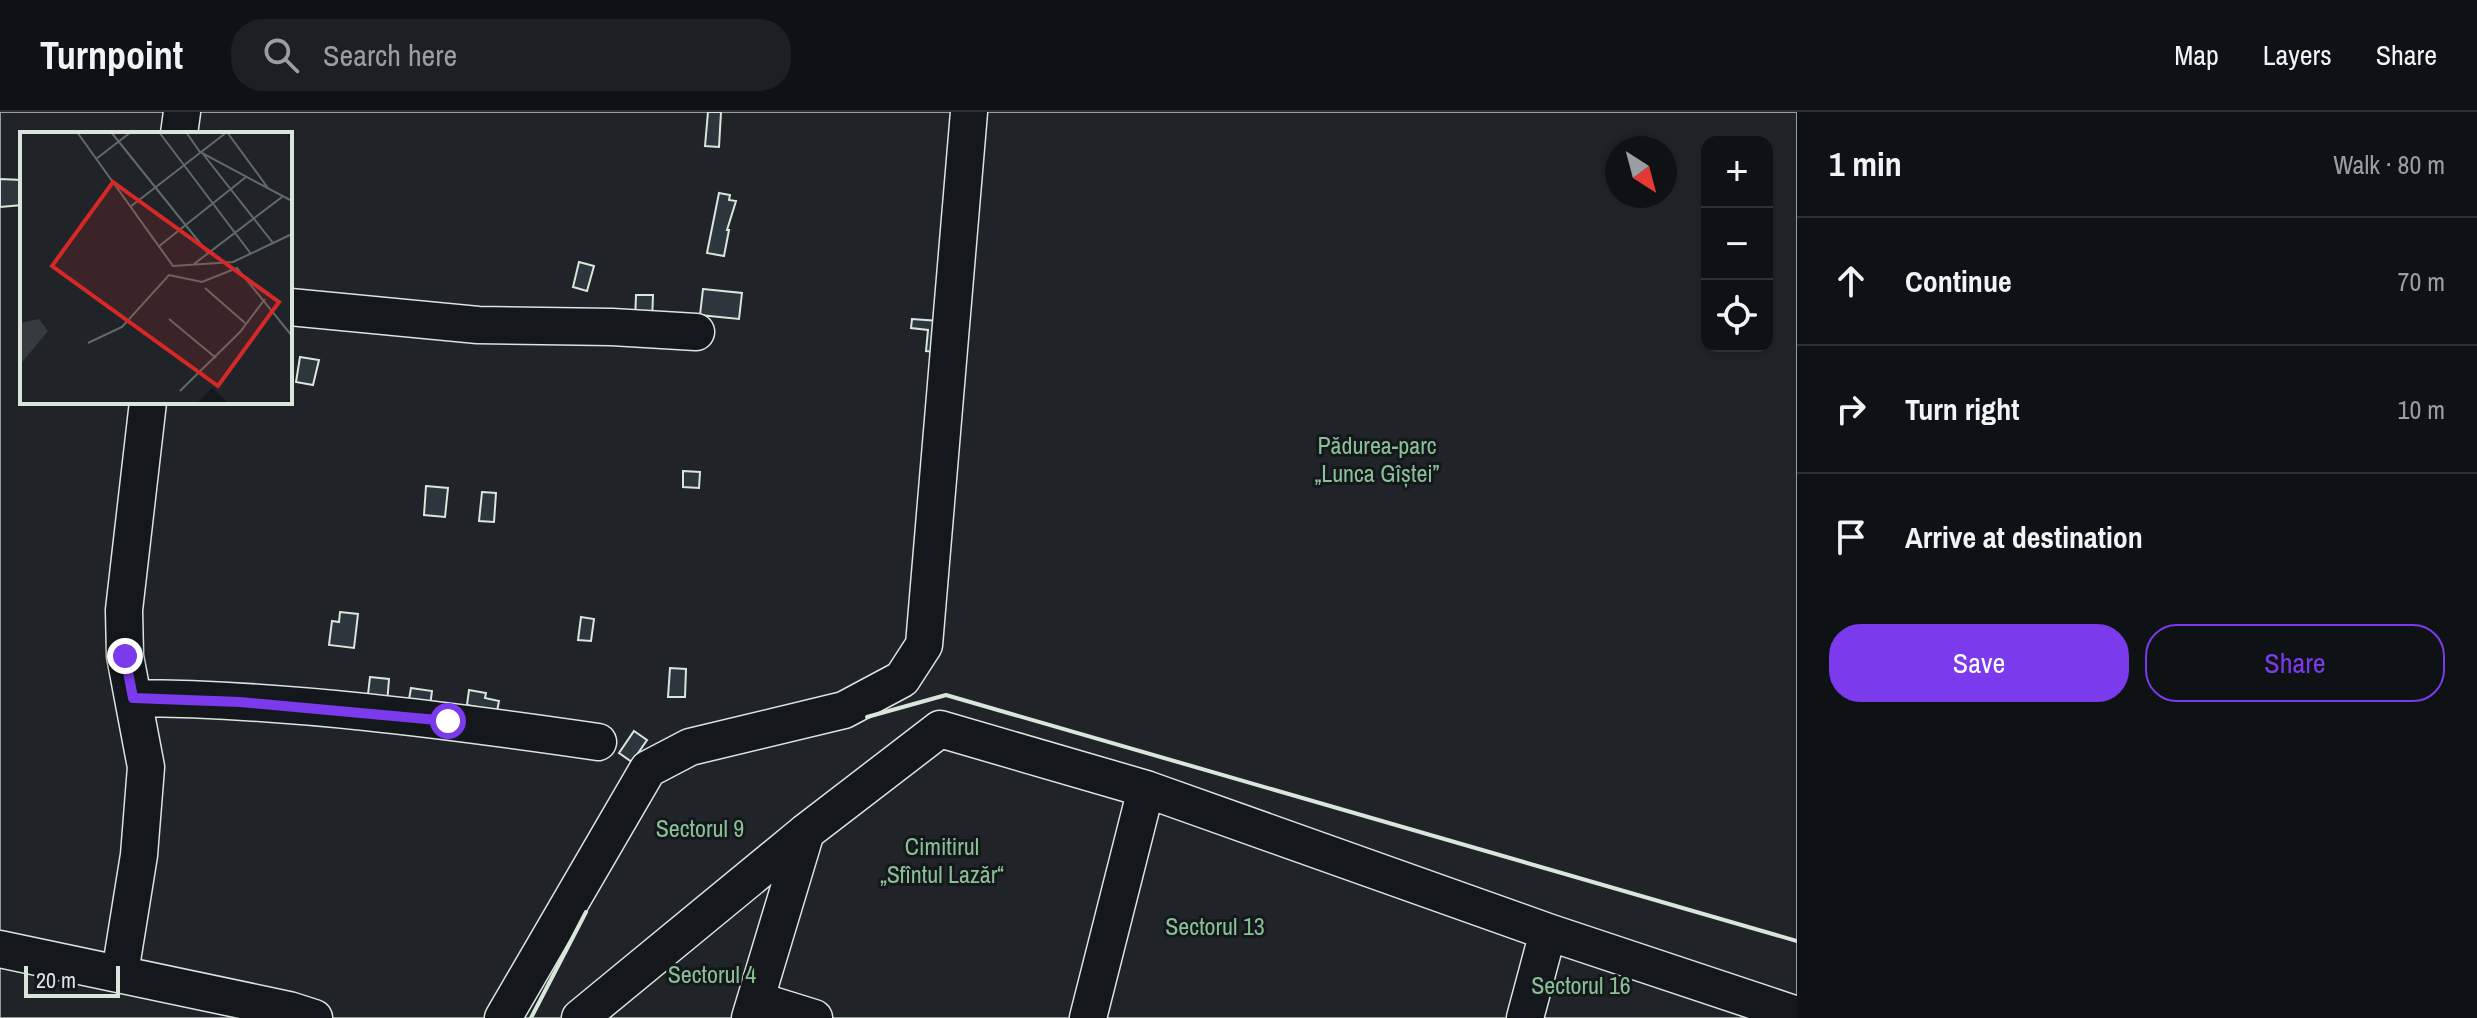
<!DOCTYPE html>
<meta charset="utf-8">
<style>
:root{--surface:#0f1215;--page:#1d2022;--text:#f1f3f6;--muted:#9b9ea0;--line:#2f3234;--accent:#7c3aed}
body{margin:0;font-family:"Archivo Narrow",sans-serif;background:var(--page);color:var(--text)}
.controls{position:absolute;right:24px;top:24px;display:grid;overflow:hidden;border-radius:16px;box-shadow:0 4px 12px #0003}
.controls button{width:72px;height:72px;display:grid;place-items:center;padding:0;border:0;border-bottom:2px solid var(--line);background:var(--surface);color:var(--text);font:40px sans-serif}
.compass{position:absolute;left:1605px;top:24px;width:72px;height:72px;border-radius:50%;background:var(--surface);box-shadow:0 4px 12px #0003;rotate:144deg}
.scale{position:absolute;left:24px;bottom:20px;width:96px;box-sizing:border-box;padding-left:8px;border:4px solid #d8e6dc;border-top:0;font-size:22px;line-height:28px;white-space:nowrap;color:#d8e6dc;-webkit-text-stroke:6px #14181c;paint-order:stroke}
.stop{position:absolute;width:24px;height:24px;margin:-18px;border:6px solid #7c3aed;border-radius:50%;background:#fff}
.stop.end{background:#7c3aed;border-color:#fff;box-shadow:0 2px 8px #0008}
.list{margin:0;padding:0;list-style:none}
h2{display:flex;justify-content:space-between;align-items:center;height:104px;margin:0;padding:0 32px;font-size:34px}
h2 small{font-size:26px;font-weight:400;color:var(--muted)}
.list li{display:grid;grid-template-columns:52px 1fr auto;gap:24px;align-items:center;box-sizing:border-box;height:128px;padding:0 32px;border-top:2px solid var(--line)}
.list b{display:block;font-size:30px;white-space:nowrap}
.list em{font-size:26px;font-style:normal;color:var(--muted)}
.actions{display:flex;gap:16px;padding:24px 32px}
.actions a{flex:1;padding:18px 0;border:2px solid var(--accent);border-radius:32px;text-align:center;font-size:28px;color:var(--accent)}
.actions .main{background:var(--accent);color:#fff}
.icon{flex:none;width:44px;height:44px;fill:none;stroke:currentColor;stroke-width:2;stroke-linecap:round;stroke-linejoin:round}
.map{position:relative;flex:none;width:1797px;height:906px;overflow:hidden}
header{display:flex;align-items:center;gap:48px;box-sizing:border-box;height:112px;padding:0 40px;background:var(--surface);border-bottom:2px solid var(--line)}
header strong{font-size:38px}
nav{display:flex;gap:44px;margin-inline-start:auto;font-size:28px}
.search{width:560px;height:72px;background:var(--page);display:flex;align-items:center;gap:20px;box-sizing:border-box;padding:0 28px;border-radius:32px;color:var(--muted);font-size:30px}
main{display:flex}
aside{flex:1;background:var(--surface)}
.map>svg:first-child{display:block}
.green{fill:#202428;stroke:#939e99;stroke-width:2;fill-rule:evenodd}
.building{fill:#2c363c;stroke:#d8e6dc;stroke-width:2}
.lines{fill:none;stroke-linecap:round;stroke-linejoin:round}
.minor-casing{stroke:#d8e6dc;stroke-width:39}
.minor{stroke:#14181c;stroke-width:36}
.wall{stroke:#d8e6dc;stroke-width:4}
.route{stroke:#7c3aed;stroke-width:10}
.labels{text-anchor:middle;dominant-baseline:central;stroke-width:6;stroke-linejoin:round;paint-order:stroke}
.park-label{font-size:24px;fill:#8ac095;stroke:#14181c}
.inset-road{fill:none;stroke:#626a69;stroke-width:2}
.view{fill:#d62828;fill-opacity:0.15;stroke:#d62828;stroke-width:4}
.inset-edge{fill:none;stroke:#d8e6dc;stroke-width:4}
</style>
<header>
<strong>Turnpoint</strong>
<div class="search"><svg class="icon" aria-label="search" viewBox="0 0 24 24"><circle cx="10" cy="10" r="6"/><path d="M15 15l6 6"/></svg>Search here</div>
<nav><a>Map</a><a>Layers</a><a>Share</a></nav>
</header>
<main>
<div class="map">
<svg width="1797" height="906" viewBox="0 0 1797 906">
<rect width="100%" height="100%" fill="#14181c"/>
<path class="green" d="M0,0H1797V906H0ZM22,22H290V290H22ZM1707,30H1767V234H1707ZM1617,36H1665V84H1617Z"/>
<path class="building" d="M708,0H721L719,35L705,34Z
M0,67L22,68V93L0,95Z
M719,81L730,83L729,88L736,89L727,118H729L724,144L707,141Z
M579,150L594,154L587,179L573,175Z
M703,177L742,181L739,207L700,203Z
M636,183H653L652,210H635Z
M912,207L939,209L936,240L926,239L928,218L911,216Z
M300,245L319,248L313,273L296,270Z
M683,359L700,360L699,376L683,375Z
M426,374L448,376L445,405L424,403Z
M482,380L496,381L494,410L479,409Z
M340,500L358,502L354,536L329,533L332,509L339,510Z
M581,505L594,507L591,529L578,528Z
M670,556L686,557L685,585H668Z
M370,565L389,567L387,592L367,591Z
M411,576L432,579L429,602L407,599Z
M469,578L486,581L485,586L499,589L497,599L467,593Z
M634,619L647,628L632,650L619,641Z"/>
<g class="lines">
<defs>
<path id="minor" d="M179,22L182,0
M290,195L478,213L612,215L696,220
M133,586C287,587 446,608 598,630
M0,837L289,898L314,906
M120,861L139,743L146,655L125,544L124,498L148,290
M756,888L814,906
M503,906L648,657L690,635L844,598L902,567L924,533L969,0
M580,906L806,720L940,617L1146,677L1548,820L1797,903
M750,906L806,720
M1088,906L1146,677
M1525,906L1548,820"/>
</defs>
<use href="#minor" class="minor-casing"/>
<use href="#minor" class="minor"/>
<path class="wall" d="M867,605L946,583L1797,829
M531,906L586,800"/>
</g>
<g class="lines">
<path class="route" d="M125,544L133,586L240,590L448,609"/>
</g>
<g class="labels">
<g class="park-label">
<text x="1377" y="333">Pădurea-parc<tspan x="1377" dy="28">„Lunca Gîștei”</tspan></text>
<text x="700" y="716">Sectorul 9</text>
<text x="942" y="734">Cimitirul<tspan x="942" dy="28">„Sfîntul Lazăr“</tspan></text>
<text x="1215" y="814">Sectorul 13</text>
<text x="712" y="862">Sectorul 4</text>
<text x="1581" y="873">Sectorul 16</text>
</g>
</g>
<g transform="translate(20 20)">
<rect width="272" height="272" fill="#14181c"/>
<path d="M0,0H266L272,13V264L265,272H210L192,256L176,272H0V233L28,199L10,190L0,191Z" fill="#202428"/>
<path d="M19,187L28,199L0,233V191Z" fill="#363b3e"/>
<path class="inset-road" d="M57,0L153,134L213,130L272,102M91,0L188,121M139,0L231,122M166,0L180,20L272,69M207,0L248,56M183,22L253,111M76,27L111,0M110,75L207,0M138,115L226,45M174,132L262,65M185,156L225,191M149,187L196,226M68,211L102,195L149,143L182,150L217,136L272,204M160,259L220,200L245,167"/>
<path class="view" d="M93,50L259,170L198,254L32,134Z"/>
<rect width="272" height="272" class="inset-edge"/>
</g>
</svg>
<div class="controls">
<button>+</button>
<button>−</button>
<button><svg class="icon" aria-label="locate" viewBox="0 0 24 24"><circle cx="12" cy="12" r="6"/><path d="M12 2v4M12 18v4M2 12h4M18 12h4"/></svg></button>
</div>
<svg class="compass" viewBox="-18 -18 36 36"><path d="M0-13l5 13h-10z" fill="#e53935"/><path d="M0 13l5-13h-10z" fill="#9b9ea0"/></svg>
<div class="scale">20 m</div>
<div class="stop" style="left:448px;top:609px"></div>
<div class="stop end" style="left:125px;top:544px"></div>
</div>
<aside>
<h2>1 min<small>Walk · 80 m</small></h2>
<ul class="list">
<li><svg class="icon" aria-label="ahead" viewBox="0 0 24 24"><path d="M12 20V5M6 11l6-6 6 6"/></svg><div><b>Continue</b></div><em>70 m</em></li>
<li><svg class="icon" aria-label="right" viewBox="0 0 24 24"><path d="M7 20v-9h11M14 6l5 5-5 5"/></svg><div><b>Turn right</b></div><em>10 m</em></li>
<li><svg class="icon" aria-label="arrive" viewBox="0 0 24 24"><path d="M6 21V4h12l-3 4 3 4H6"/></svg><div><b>Arrive at destination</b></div></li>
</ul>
<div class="actions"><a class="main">Save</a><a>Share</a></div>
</aside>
</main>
